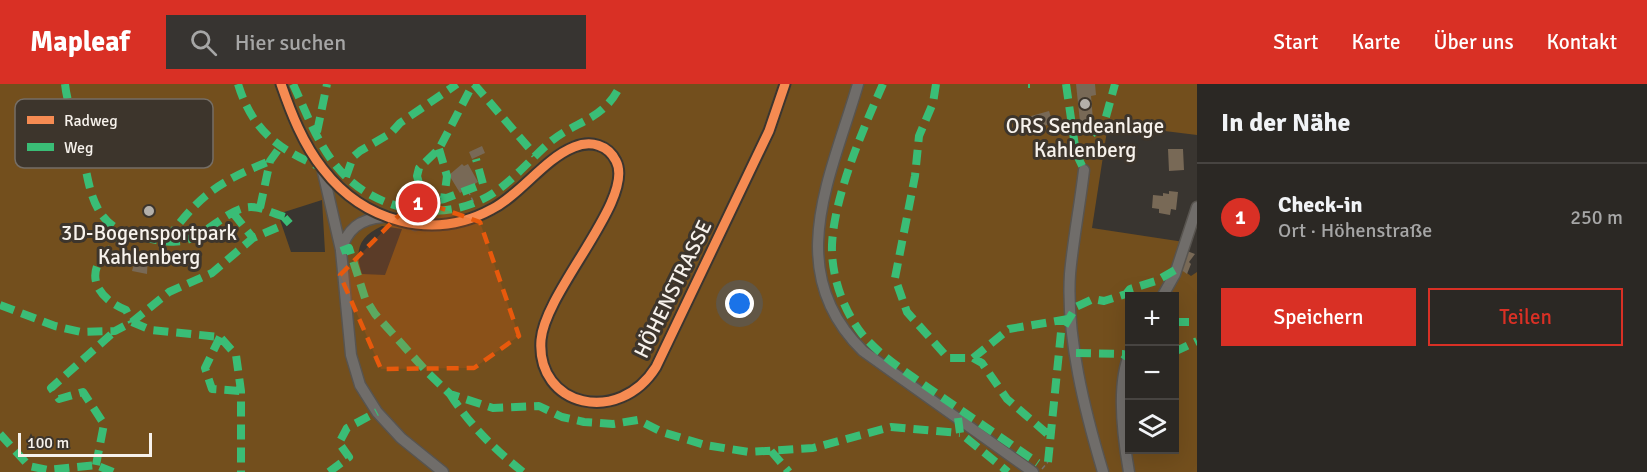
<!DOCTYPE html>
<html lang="de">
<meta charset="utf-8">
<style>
:root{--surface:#2b2824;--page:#373431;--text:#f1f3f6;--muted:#a6a6a6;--line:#474441;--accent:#d93025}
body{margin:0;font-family:Signika,sans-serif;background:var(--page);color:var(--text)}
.controls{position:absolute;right:18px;bottom:18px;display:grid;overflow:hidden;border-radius:0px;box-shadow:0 6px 24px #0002}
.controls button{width:54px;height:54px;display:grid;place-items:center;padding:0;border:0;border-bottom:2px solid var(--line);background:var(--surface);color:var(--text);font:30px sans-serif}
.scale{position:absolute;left:18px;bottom:15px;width:134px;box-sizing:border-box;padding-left:6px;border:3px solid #f7f2ec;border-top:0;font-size:16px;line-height:21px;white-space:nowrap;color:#f7f2ec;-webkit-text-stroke:4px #3d352c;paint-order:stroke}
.you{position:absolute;left:740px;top:220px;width:21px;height:21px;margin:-15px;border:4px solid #fff;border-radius:50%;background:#1a73e8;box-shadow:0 0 0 9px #1a73e833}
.badge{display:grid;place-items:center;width:39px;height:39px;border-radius:50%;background:var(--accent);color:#fff;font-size:20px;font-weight:700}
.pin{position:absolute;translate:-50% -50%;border:3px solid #fff;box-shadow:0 2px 6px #0006}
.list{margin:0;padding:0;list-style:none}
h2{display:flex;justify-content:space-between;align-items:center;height:78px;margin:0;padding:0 24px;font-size:26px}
h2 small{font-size:20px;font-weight:400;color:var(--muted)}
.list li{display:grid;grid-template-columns:39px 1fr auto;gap:18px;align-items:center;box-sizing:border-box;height:108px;padding:0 24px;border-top:2px solid var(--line)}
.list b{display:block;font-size:22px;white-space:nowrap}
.list p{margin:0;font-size:20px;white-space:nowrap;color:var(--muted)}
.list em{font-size:20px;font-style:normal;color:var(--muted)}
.actions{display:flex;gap:12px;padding:18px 24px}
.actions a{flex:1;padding:14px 0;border:2px solid var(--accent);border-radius:0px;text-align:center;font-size:21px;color:var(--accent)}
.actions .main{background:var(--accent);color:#fff}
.icon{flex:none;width:33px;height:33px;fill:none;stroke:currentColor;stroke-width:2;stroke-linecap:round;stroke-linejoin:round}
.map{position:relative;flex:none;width:1197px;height:388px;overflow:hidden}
header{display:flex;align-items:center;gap:36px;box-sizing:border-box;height:84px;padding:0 30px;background:var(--accent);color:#fff}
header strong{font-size:28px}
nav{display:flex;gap:33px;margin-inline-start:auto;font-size:21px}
.search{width:420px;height:54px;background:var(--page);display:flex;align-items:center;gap:15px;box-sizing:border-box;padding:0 21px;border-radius:0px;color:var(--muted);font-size:22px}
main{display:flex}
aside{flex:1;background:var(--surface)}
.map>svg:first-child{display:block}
.green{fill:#734f1d;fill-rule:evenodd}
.building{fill:#786956}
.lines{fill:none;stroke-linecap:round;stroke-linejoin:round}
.minor-casing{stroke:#58544f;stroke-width:13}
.path{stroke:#74716e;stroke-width:1.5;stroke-dasharray:4.5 3;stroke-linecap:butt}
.minor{stroke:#706d6a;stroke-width:10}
.quiet{stroke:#3abd76;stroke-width:8;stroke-dasharray:15 8;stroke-linecap:butt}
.cycleway-casing{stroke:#3d352c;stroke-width:13}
.cycleway{stroke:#f68b52;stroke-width:9}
.marked{fill:#e8590c;fill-opacity:0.2;stroke:#e8590c;stroke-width:4.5;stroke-dasharray:12 8;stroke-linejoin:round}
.poi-dot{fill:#b4b0aa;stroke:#3d352c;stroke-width:2}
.labels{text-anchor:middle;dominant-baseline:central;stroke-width:6;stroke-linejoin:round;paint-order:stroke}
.poi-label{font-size:21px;fill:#f7f2ec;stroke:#3d352c}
.street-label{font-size:21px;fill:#f7f2ec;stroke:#3d352c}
.key{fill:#3d352c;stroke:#756e66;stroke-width:1.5}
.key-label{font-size:16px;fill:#f7f2ec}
</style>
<header>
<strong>Mapleaf</strong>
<div class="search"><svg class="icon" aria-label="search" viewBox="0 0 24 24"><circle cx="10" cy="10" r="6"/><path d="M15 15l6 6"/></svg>Hier suchen</div>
<nav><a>Start</a><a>Karte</a><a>Über uns</a><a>Kontakt</a></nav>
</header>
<main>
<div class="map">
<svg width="1197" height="388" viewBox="0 0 1197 388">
<rect width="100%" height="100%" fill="#393530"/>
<path class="green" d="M0,0H1197V51L1108,40L1092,144L1184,158L1176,181L1191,192L1197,188V388H0ZM322,116L325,168H291L278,130ZM382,142L402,145L385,191L362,190C354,166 359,153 382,142ZM1130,213H1174V366H1130Z"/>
<path class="building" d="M1076,0H1095L1096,11L1091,12L1093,36L1080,38Z
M1049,27L1053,39L1035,45L1031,32Z
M482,62L485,69L472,75L469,68Z
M1168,65H1183L1184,86L1169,87Z
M462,80L464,82L468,80L478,98L460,109L449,91Z
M1169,107L1178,108L1176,126L1171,125L1170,131L1159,129V125L1152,124L1153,111L1163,112V109L1169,110Z
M1187,167L1195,170L1189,178L1191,180L1187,190L1180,185Z
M137,169L148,170L147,190L132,187Z"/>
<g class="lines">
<defs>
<path id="minor" d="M281,0C291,29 303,60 323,85C363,137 432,158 492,125C521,110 544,75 574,63C591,56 608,61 616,77C636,114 545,207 541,256C536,323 619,342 656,283L769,47L785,0
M858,0C831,93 781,187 863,267L1033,388
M1084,86C1080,121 1073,156 1070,190C1066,253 1085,328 1103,388
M323,88L341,166
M383,133C360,135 347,145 341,167L351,271L360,301L377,328L401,354L443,388
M415,141L416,126
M1162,213L1175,190L1197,123
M1129,388C1123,354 1116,300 1130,269"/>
</defs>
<use href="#minor" class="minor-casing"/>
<path class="path" d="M468,107L474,119
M1042,385L1048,378"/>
<use href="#minor" class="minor"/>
<path class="quiet" d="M65,0C67,19 74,35 79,53C91,99 86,145 145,154C157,156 170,159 182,157C206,153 228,123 251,123C264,123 277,132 290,134
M238,0C252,45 276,64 318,82
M293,0C306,28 318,61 338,84C375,129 447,141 495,108C515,94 531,75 549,59C577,35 603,38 621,0
M474,0L535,71
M883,0C863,45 834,112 832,161C831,191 843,226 862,250C881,273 909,290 933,307C968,331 1003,355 1038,379
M936,0L933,19L919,52L915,92L895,194L907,228L948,274H973L982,279L1007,315L1051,353
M1028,0H1030
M1066,0L1076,69L1084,86
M317,48L327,0
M1092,50L1104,40L1115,0
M439,65L447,92L444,115
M346,93L353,73L360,67L391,49L400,39L457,0
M425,120L417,92L419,84L439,65L473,0
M418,121L444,115L483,100L476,75
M260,124L270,77L280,63
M233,129L253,154
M130,152C122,158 109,164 103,172C84,196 103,217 126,226L132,238
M166,157C199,111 218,98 270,77
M341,167L349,164L365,214L375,230L427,288L450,310L493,324L539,322L562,333L584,338L613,340L638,336L662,348L705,361L749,368L813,364L891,343L960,349
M0,221L55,242L81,248L115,247L132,238L169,208L212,189L253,154L281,142L290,134
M132,238L151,246L220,253L236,271L241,307V388
M1174,238H1197
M220,253L205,284L212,305L241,307
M1174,268L1197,257
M1076,269L1123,270L1127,273
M973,274L1009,245L1068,235
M450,310C469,340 495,366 523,388
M958,334L960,349L1008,388
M0,350L29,382L48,386L96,381L113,388
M771,367L789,388
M1048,378L1061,248L1076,223L1093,215L1104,217L1126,210L1130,205L1156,197L1177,185
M96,381L104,340L83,308L59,315L51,304L115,247
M329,388L349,373L339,359L347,344L377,328"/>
<defs>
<path id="cycleway" d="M281,0C291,29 303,60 323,85C363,137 432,158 492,125C521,110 544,75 574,63C591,56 608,61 616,77C636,114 545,207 541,256C536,323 619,342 656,283L769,47L785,0"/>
</defs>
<use href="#cycleway" class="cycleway-casing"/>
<use href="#cycleway" class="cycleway"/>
</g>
<path class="marked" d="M415,115L480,138L519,252L474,284L381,285L340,191Z"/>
<g class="poi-dot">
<circle cx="1085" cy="20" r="6"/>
<circle cx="149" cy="127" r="6"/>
</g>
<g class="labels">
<g class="poi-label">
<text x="1085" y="42">ORS Sendeanlage<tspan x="1085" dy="24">Kahlenberg</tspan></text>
<text x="149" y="149">3D-Bogensportpark<tspan x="149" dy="24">Kahlenberg</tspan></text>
</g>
<g class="street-label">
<text transform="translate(673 205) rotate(-64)">HÖHENSTRASSE</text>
</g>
</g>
<rect x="15" y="15" width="198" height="69" rx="9" class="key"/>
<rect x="27" y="32" width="27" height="8" fill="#f68b52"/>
<rect x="27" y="59" width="27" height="8" fill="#3abd76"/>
<g class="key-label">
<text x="64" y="42">Radweg</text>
<text x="64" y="69">Weg</text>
</g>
</svg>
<div class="controls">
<button>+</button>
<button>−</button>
<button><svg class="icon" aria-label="layers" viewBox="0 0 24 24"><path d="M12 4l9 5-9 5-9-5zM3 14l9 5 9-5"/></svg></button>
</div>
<div class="scale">100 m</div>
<div class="you"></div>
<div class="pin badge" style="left:418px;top:119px">1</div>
</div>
<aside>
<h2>In der Nähe<small></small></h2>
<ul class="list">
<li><span class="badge">1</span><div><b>Check-in</b><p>Ort · Höhenstraße</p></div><em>250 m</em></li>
</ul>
<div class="actions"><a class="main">Speichern</a><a>Teilen</a></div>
</aside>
</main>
